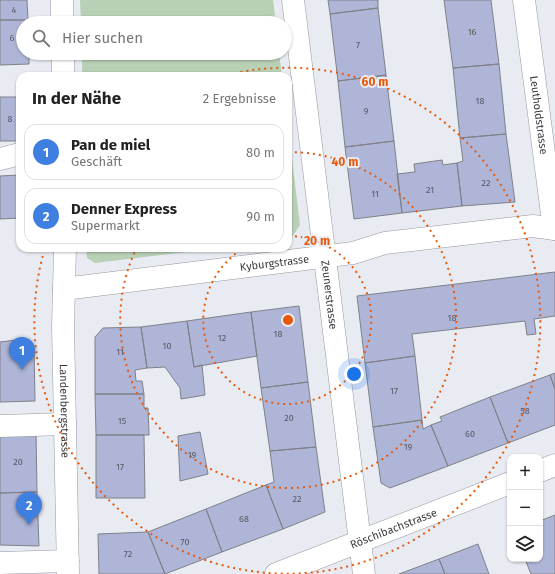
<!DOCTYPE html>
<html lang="de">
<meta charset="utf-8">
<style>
:root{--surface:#fff;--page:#f6f6f6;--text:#222;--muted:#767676;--line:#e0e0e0;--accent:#1a73e8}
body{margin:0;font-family:"Fira Sans",sans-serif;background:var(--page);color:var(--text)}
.controls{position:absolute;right:12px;bottom:12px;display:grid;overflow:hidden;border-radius:8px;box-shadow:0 1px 3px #0004}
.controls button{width:36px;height:36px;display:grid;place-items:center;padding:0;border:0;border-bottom:1px solid var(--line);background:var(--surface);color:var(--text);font:20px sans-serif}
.you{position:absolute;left:354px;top:374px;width:14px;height:14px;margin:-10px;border:3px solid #fff;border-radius:50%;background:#1a73e8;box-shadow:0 0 0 6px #1a73e833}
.badge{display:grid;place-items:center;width:26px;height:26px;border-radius:50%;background:var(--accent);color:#fff;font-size:13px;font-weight:700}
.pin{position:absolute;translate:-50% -33px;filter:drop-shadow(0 1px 2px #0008)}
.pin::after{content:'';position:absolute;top:21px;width:14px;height:12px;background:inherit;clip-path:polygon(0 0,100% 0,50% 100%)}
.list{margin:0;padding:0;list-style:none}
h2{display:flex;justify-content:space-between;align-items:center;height:52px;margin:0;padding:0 16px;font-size:17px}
h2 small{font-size:13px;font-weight:400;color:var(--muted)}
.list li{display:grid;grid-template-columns:26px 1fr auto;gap:12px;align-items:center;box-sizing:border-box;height:56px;margin:0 8px 8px;padding:0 8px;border:1px solid var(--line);border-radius:12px}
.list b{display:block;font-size:15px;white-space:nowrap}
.list p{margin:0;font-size:13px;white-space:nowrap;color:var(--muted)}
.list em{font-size:13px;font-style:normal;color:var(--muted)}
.icon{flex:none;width:22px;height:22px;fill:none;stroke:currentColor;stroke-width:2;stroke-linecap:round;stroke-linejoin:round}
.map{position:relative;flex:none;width:555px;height:574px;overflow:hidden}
.search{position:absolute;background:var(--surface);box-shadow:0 1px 3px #0004;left:16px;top:16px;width:276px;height:44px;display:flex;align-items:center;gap:10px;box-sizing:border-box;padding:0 14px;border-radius:22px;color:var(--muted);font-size:15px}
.panel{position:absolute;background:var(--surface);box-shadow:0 1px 3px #0004;left:16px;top:72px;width:276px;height:180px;border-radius:12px}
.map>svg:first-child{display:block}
.green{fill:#b8d0b5}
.building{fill:#aeb5d7;stroke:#7f8188}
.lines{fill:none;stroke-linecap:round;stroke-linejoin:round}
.minor-casing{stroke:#9798a0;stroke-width:23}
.minor{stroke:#fff;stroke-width:22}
.ring{fill:none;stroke:#e8590c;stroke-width:2;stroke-dasharray:2 4}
.labels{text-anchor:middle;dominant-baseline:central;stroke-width:4;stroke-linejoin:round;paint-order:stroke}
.number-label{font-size:9px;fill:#585a66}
.street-label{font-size:11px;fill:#3c3c40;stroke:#e9ebf3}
.centre{fill:#e8590c;stroke:#e9ebf3;stroke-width:2}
.ring-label{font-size:12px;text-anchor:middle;font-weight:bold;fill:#e8590c;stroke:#e9ebf3;stroke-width:4;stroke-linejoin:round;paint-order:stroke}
</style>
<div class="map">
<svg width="555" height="574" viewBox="0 0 555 574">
<rect width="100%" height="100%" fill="#e9ebf3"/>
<path class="green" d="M80,0H273L276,23H81Z
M82,53H279L282,76H82Z
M288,126L300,225L290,240H288Z
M86,248H219L95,263L87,258Z"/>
<path class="building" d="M0,0H27L28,20H0Z
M328,0H378V8L330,14Z
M444,0H491L499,64L453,68Z
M378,8L386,75L338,81L330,14Z
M0,20H28V23H23V53H29V64L0,65Z
M499,64L506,134L460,138L453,68Z
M386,75L394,141L345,147L338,81Z
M0,97H20V141H0Z
M506,134L515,202L462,206L457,163L463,161L460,138Z
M394,141L402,213L354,219L345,147Z
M442,160L443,165L457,163L462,206L402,213L397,174L415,172L414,164Z
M20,175V218L0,219V176Z
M555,272V316L534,319L536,334L527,335L525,321L412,334L415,356L365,363L357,296Z
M299,306L308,382L261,388L251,312Z
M251,312L257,356L194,367L187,321Z
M187,321L194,367L202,365L205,395L181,399L180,388L165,367L147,368L141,327Z
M141,327L147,368L135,370L136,381H142L144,394H95V337L103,328Z
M24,339L34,348L35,401L0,402V342Z
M415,356L422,420L373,427L365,363Z
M555,373V389L550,375Z
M550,375L555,389V425L508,443L490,397Z
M308,382L316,447L270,451L261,388Z
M95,394H144V408H148L149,435H96Z
M490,397L508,443L448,466L431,425L442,421L440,417Z
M422,420L423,429L431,425L448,466L390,488L381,483L373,427Z
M0,431H36L37,492L0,493Z
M200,432L208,474L180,481L178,436Z
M96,435H144L145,498H96Z
M316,447L325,512L283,529L266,485L274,482L270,451Z
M266,485L283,529L222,552L206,509Z
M37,492L39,546L0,545V493Z
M206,509L222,552L165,574L148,532Z
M555,515V574H531L525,559H540V521Z
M148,532L165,574H99L98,534Z
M478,544L489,574H445L439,559Z
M439,559L445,574H399Z"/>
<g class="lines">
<defs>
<g id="minor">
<path d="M62,0V23"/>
<path id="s1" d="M293,0L364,574"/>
<path id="s2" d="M524,0L554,229"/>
<path d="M63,53V76"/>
<path d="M0,159L20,154"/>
<path id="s3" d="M65,248L63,327L68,574"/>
<path id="s4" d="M64,289L353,253L385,243L533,226L555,229"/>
<path d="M0,426L65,424"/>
<path d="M540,471L555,465"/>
<path d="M0,563L68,561"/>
<path id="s5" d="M276,574L510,483"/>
</g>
</defs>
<use href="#minor" class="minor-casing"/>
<use href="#minor" class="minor"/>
</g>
<g class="ring">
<path d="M289 236A84 84 0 1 1 244 248"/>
<path d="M289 152A168 168 0 1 1 136 249"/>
<path d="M223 76A253 253 0 1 1 45 248"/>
</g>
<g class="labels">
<g class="number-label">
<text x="14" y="10">4</text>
<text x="472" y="32">16</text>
<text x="12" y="38">6</text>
<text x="358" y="45">7</text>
<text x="480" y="101">18</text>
<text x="366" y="111">9</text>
<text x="10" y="119">8</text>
<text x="486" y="183">22</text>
<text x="430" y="190">21</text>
<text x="375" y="194">11</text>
<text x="452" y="318">18</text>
<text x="278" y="334">18</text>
<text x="222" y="338">12</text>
<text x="167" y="346">10</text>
<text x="120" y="352">11</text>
<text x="394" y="391">17</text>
<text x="525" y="411">58</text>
<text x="289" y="418">20</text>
<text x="122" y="421">15</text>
<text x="470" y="434">60</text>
<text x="408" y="447">19</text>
<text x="192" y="455">19</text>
<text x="18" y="462">20</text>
<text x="120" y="467">17</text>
<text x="297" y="499">22</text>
<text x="244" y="519">68</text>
<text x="185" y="542">70</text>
<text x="128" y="554">72</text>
</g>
<g class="street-label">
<text stroke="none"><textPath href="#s2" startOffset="116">Leutholdstrasse</textPath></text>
<text stroke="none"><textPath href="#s4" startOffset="212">Kyburgstrasse</textPath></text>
<text stroke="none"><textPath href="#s1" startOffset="297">Zeunerstrasse</textPath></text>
<text stroke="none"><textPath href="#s3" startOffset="163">Landenbergstrasse</textPath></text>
<text stroke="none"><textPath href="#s5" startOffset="126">Röschibachstrasse</textPath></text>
</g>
</g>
<circle cx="288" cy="320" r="6" class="centre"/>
<g class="ring-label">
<text x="375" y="86">60 m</text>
<text x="345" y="166">40 m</text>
<text x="317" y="245">20 m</text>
</g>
</svg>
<div class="controls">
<button>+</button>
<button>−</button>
<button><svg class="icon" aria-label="layers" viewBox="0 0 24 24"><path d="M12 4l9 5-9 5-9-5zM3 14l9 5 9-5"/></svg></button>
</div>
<div class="you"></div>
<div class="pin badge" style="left:22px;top:370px;background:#3f7fe0">1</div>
<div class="pin badge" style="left:29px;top:525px;background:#3f7fe0">2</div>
<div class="search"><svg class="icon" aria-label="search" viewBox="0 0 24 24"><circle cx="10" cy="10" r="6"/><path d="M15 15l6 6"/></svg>Hier suchen</div>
<section class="panel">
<h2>In der Nähe<small>2 Ergebnisse</small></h2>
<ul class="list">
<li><span class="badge" style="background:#3f7fe0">1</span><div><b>Pan de miel</b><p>Geschäft</p></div><em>80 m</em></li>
<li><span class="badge" style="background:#3f7fe0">2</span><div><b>Denner Express</b><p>Supermarkt</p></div><em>90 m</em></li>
</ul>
</section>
</div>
